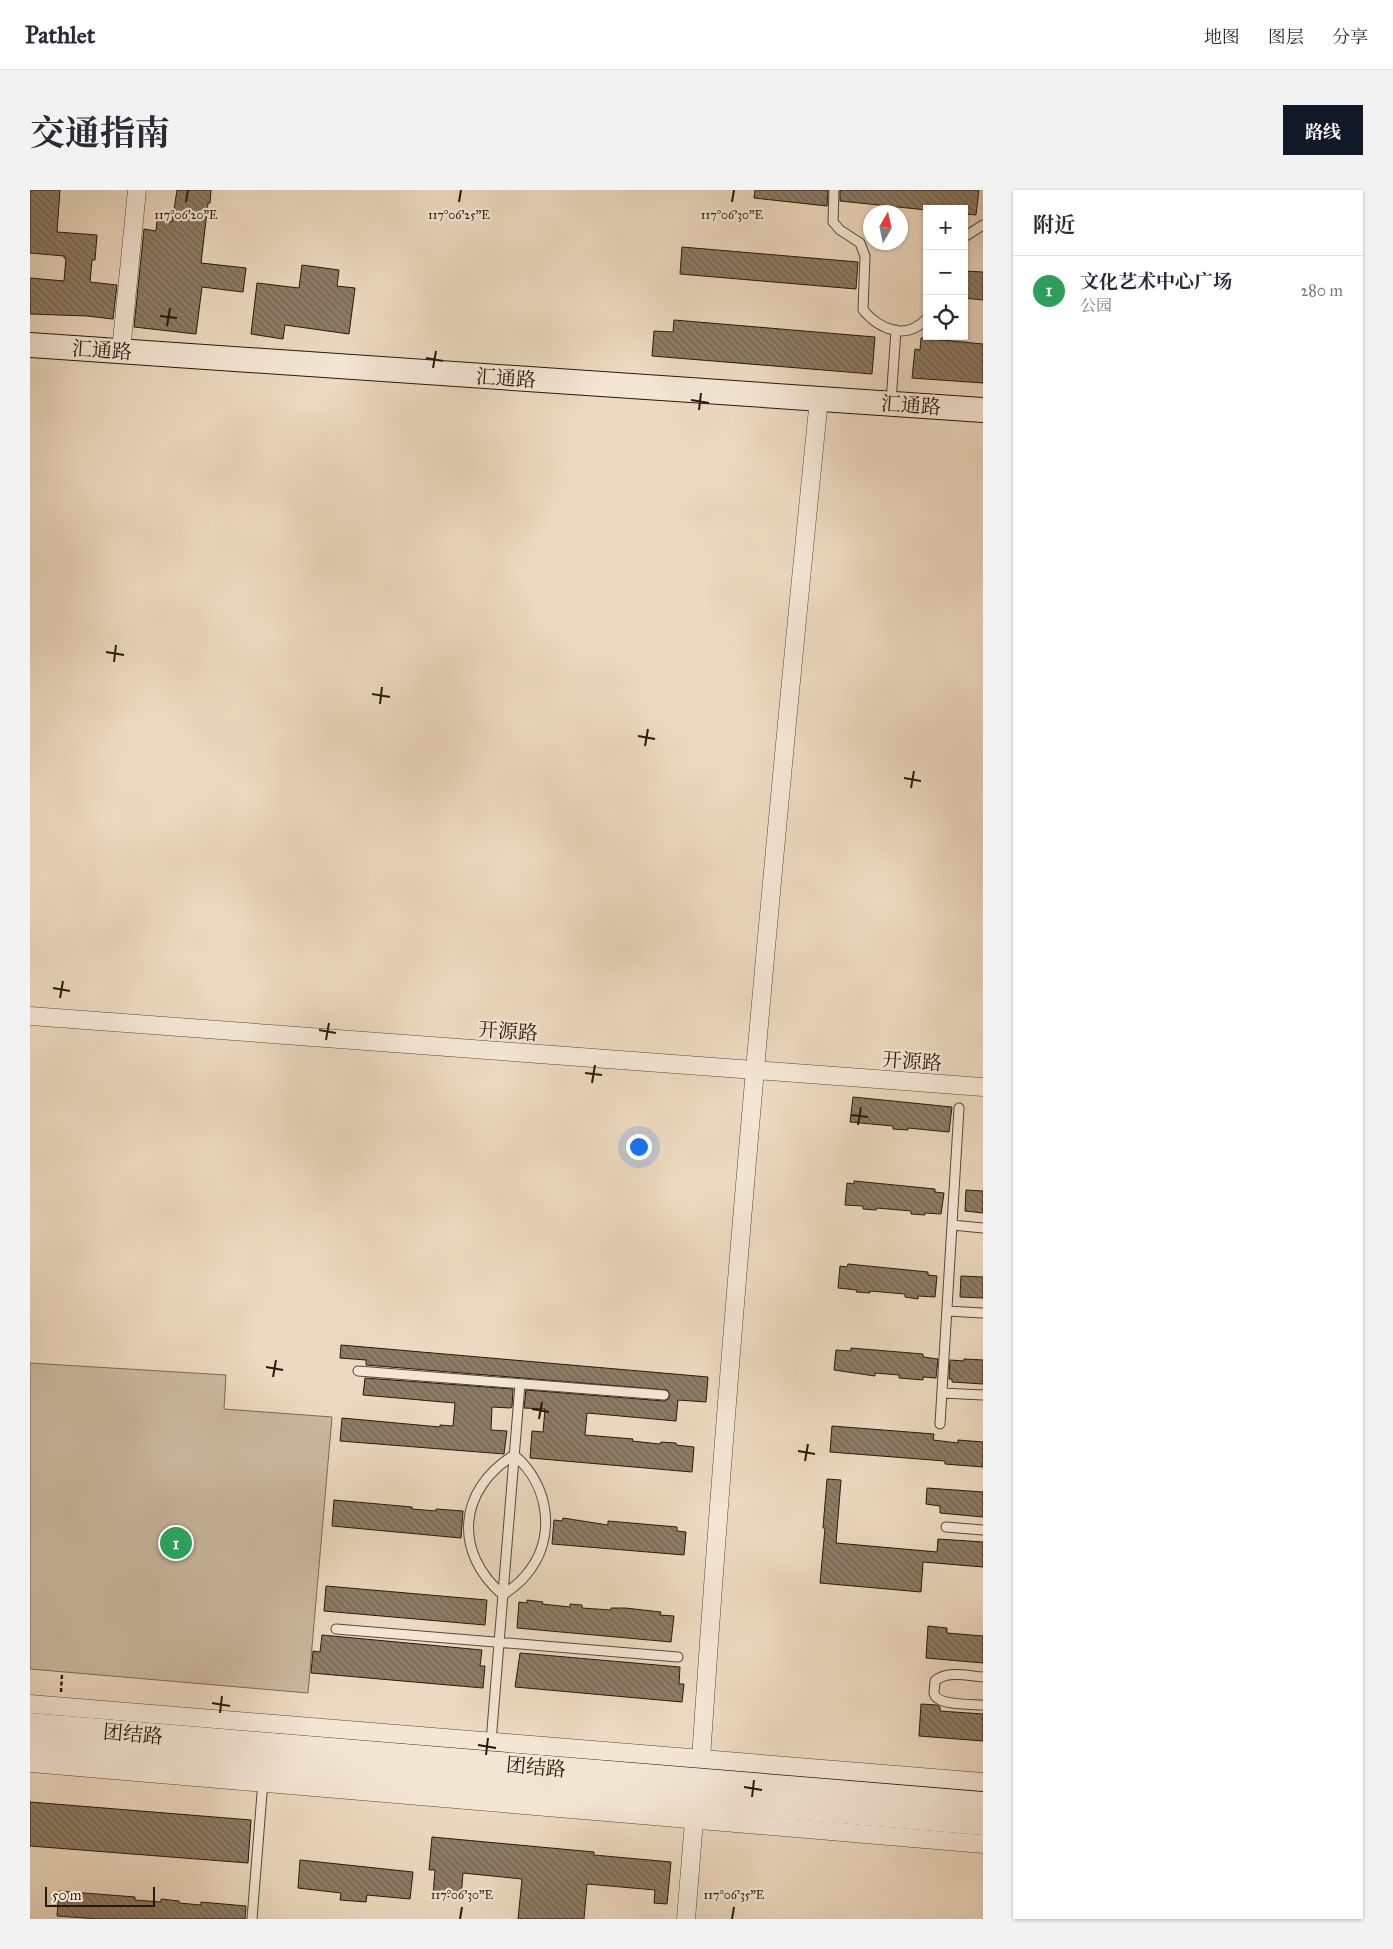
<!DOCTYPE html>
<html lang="zh">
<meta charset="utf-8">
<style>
:root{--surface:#fff;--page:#f2f2f3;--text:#2b2b33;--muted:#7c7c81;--line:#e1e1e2;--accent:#111827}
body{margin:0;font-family:"IM FELL Great Primer","Noto Serif SC",serif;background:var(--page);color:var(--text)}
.controls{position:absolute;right:15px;top:15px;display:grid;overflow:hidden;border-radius:0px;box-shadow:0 1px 4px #0004}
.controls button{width:45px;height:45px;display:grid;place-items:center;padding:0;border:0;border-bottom:1px solid var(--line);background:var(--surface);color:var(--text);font:25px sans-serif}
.compass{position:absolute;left:833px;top:15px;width:45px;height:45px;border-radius:50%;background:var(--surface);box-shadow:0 1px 4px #0004;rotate:9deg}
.scale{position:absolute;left:15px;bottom:12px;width:110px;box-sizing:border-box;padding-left:5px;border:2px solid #271a08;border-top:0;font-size:14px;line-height:18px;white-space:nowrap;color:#271a08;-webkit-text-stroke:4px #f3e6d5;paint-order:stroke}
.you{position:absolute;left:608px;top:956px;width:18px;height:18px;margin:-12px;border:4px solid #fff;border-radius:50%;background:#1a73e8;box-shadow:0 0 0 8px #1a73e833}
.badge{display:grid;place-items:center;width:32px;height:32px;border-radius:50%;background:var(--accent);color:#fff;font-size:16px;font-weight:700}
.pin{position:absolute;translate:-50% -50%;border:2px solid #fff;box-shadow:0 1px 5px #0006}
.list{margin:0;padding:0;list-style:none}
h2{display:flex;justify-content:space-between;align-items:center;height:65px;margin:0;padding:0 20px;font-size:21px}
h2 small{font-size:16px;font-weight:400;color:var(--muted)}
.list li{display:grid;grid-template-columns:32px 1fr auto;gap:15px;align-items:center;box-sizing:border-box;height:70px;padding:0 20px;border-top:1px solid var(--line)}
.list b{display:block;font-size:19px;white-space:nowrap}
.list p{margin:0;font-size:16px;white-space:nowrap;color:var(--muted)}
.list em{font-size:16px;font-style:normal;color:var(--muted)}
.icon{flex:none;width:28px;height:28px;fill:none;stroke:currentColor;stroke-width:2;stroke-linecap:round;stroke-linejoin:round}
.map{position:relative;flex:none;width:953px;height:1729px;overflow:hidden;border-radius:0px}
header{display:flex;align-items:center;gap:30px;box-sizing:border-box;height:70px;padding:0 25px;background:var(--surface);border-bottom:1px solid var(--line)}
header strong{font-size:24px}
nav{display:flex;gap:28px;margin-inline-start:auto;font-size:18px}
.intro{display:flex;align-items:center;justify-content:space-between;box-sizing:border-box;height:120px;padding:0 30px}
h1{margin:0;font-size:35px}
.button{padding:12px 22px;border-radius:0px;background:var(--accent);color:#fff;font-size:18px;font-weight:700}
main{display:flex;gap:30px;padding:0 30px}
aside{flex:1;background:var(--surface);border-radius:0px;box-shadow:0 1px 4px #0004}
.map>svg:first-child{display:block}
.green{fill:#cbb9a0;stroke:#796a54}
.building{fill:url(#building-back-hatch);stroke:#271a08}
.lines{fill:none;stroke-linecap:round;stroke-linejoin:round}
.lane-casing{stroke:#584a36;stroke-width:11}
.street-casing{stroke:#584a36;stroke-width:19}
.secondary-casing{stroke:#271a08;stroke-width:26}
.path{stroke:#271a08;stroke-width:2.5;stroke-dasharray:4 2.5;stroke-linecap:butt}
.lane{stroke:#f3e6d5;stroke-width:9}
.street{stroke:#f3e6d5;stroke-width:18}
.secondary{stroke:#f3e6d5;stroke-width:24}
.ticks{fill:none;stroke:#271a08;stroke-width:2}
.labels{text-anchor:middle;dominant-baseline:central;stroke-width:4.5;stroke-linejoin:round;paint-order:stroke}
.street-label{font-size:20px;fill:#271a08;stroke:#f3e6d5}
.ticks-label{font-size:12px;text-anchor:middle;fill:#271a08;stroke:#f3e6d5;stroke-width:4.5;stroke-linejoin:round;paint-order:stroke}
</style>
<header>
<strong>Pathlet</strong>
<nav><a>地图</a><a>图层</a><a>分享</a></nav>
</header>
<div class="intro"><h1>交通指南</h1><a class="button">路线</a></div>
<main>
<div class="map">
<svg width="953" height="1729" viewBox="0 0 953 1729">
<defs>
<pattern id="building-back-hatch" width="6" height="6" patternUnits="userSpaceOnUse" patternTransform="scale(1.25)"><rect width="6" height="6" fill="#8d7d67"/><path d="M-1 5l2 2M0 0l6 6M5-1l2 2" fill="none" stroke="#736653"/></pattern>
</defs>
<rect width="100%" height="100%" fill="#ecd9bf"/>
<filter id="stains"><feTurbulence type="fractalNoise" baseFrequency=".004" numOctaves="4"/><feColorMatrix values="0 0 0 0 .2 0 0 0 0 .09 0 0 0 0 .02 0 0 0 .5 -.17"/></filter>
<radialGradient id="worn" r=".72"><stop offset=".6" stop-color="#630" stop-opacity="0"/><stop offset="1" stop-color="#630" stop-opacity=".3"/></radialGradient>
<path class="green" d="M0,1173L196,1185L194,1219L302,1227L278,1503L0,1479Z"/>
<path class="building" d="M0,0H30L27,42L67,45L65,70H62L60,92L87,95L83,129L57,126L0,124V88L34,91L36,68H34V66L0,63Z
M147,0H181L180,13H178L171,73L216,78L213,102L172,97L166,144L104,137L114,39L126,41L127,30L142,32Z
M725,0H798L797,16L724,8Z
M810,0H949L946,25L934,24V19H897V20L810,11Z
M652,57L828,72L826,99L650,84Z
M272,75L309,80L307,96L325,98L319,144L255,135L253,149L221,144L227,93L269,98Z
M934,81L953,82V110L934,108Z
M644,130L845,147L842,184L622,166L624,141L643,142Z
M891,148L953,154V193L882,188L885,159L890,160Z
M823,907L922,917L919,942L878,938V940L863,939V936L820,932Z
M824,991L905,999V1002L914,1003L911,1024L895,1023V1025L881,1024V1021L847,1018L846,1020L833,1019V1016L815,1015L817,993L824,994Z
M936,1000L953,1001V1023L935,1021Z
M818,1074L898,1082V1085L907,1086L905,1107L888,1106V1109L875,1107V1104L840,1101V1103L826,1102L827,1100L808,1098L810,1076L817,1077Z
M931,1086L953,1087V1108L930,1107Z
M311,1155L678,1187L676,1212L648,1210L646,1231L557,1223L555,1245L603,1249L602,1251L630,1254L631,1252L646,1253V1255L664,1257L662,1282L500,1268L502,1241L513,1242L515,1219L494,1218L496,1200L634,1211L637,1210L640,1206L637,1200L336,1175V1170L310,1168Z
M821,1158L893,1164V1167L908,1169L906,1188L893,1187V1190L869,1188V1185L845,1183V1186L804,1180L806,1160L821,1161Z
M934,1169L953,1170V1194L922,1192V1189H919L920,1170L934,1171Z
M335,1188L483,1199L482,1217L480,1218L462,1217L461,1240L477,1241L474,1264L310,1251L312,1228L410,1237V1235L423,1236L425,1213L333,1205Z
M802,1236L904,1244L903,1250L928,1253V1250L953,1252V1277L915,1274V1271L800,1262Z
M797,1289L811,1290L806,1353L907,1362L908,1349L953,1352V1377L893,1372L891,1402L790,1393L795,1338H793Z
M897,1298L953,1302V1327L910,1323V1316L896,1314Z
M304,1310L382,1317V1319L406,1321V1319L433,1321L431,1348L302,1336Z
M533,1328L578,1335V1331L647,1337V1341L656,1342L654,1365L522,1354L524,1330L532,1331Z
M296,1396L457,1410L455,1435L294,1421Z
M497,1410L513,1412L512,1414L540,1417V1414L552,1415V1418L581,1420V1418H595L631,1422L630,1425L644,1426L641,1452L487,1438L489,1412L497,1413Z
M898,1436L917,1438V1443L953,1446V1473L896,1468Z
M292,1445L452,1460L450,1476H455L453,1498L281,1483L283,1461L290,1462Z
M490,1463L650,1477L649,1494H654L652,1512L485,1497Z
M891,1514L907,1515L910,1517V1521L953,1524V1551L889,1546Z
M0,1612L221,1630L218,1673L0,1656Z
M402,1647L564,1662V1665L641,1672L637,1714L624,1713L625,1700L557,1694L554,1729H488L492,1689L433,1683L431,1708L403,1705L405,1680H399Z
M270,1670L383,1682L380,1709L337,1705L336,1712L310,1710L311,1703L268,1698Z
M29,1701L105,1707V1710L131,1712V1709L149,1711V1713L171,1715V1712L216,1716L215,1729H68L27,1726Z"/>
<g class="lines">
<defs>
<path id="lane" d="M804,0L803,32L810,40L830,53L835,66L833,120C850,140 877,151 897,128
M934,47L953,35
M861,212L866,140
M922,1035L953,1038
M917,1121L953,1123
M328,1181L634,1205
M912,1203L953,1205
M910,1234L929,918
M484,1265C520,1295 527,1349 496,1385C490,1393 481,1399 473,1405C423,1362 428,1300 484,1265Z
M916,1337L953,1340
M306,1439L648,1467
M953,1487C938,1486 918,1480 905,1491C905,1494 904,1499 904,1503C906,1516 942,1514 953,1515
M461,1552L490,1194
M222,1729L233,1591"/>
<path id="street" d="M91,161L107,0
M0,826L953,897
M0,1514L953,1592
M671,1569C701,1115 743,662 789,209
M0,1573L953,1654
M656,1729L665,1619"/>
<path id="secondary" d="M0,155L953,220
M0,1535L953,1614
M0,1554L953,1633"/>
</defs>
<use href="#lane" class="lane-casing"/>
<use href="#street" class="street-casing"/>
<use href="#secondary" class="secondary-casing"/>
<path class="path" d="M31,1502L32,1484"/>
<use href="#lane" class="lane"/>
<use href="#street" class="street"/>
<use href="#secondary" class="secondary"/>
</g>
<path class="ticks" d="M156,12L158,0M429,12L431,0M702,12L704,0M130,126L147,128M137,136L140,118M396,168L413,171M403,178L406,161M661,210L679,213M669,220L671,203M76,462L94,465M84,472L86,455M342,504L360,507M350,514L352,497M608,546L625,549M615,556L618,539M874,588L891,591M881,598L884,581M23,798L40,801M30,808L33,791M289,840L306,843M296,850L299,833M555,883L572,885M562,893L565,875M821,925L838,927M828,935L831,917M236,1177L253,1180M243,1187L246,1170M502,1219L519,1222M509,1229L512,1212M768,1261L785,1264M775,1271L778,1254M182,1513L200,1516M190,1523L192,1506M448,1555L466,1558M456,1565L458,1548M714,1597L732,1600M722,1607L724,1590M430,1729L432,1717M702,1729L704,1717"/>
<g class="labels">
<g class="street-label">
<text transform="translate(72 160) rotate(4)">汇通路</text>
<text transform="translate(476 188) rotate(4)">汇通路</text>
<text transform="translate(881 215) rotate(4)">汇通路</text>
<text transform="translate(478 841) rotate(4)">开源路</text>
<text transform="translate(882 871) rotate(4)">开源路</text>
<text transform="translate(103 1544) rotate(5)">团结路</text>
<text transform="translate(506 1577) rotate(5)">团结路</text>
</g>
</g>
<g class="ticks-label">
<text x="156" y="29">117°06'20"E</text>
<text x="429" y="29">117°06'25"E</text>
<text x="702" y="29">117°06'30"E</text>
<text x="432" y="1709">117°06'30"E</text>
<text x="704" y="1709">117°06'35"E</text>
</g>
<rect width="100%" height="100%" filter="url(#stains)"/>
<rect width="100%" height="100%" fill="url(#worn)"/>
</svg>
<div class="controls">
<button>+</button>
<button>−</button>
<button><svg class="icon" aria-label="locate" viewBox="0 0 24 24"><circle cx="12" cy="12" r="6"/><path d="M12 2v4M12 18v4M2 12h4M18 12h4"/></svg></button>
</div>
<svg class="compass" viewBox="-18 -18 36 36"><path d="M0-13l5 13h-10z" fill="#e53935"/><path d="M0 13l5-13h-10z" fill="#7c7c81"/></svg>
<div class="scale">50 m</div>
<div class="you"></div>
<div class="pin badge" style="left:146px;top:1353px;background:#2e9e5b">1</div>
</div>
<aside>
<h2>附近<small></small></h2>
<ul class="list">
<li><span class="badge" style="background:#2e9e5b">1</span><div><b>文化艺术中心广场</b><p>公园</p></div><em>280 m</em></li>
</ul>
</aside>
</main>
